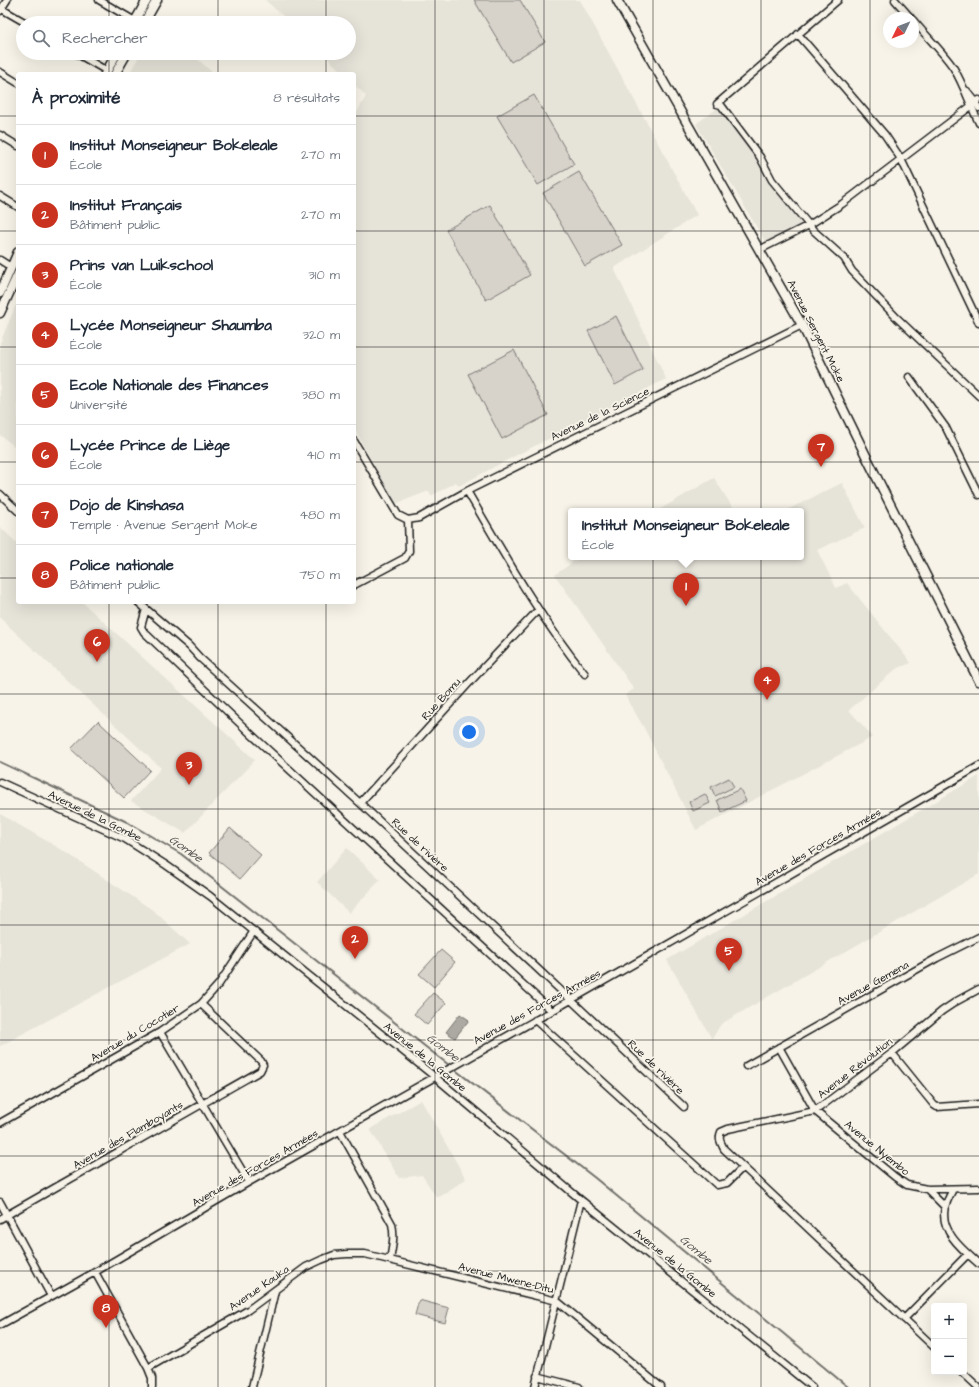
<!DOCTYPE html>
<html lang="fr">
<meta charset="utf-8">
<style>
:root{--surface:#fff;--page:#f2f2f3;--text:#1f2937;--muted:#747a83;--line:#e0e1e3;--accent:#c8321e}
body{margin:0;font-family:"Architects Daughter",sans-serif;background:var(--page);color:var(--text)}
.controls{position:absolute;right:12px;bottom:12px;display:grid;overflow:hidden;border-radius:4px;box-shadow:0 4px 16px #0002}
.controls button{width:36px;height:36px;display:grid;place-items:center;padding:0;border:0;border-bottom:1px solid var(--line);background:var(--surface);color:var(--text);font:20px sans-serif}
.compass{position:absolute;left:883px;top:12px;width:36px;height:36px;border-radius:50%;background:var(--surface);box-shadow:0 4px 16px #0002;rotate:227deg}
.you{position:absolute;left:469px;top:732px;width:14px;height:14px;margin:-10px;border:3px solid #fff;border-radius:50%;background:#1a73e8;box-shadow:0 0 0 6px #1a73e833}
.badge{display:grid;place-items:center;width:26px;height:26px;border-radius:50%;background:var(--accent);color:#fff;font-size:13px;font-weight:700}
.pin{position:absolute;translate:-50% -33px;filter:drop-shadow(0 1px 2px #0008)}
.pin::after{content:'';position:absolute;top:21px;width:14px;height:12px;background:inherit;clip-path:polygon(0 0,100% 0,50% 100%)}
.popup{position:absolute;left:568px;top:508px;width:236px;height:52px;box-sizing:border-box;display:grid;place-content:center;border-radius:4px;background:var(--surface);filter:drop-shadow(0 1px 3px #0005);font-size:13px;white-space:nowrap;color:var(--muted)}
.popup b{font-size:15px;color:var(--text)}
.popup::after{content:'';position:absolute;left:50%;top:100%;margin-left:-8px;border:8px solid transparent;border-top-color:var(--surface)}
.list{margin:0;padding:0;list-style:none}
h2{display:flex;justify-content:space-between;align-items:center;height:52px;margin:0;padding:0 16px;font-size:17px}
h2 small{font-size:13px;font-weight:400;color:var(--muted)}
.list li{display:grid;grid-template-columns:26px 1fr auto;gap:12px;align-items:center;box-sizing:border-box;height:60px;padding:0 16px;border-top:1px solid var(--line)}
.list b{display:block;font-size:15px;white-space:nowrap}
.list p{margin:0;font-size:13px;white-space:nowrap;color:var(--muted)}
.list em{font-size:13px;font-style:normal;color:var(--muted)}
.icon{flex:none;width:22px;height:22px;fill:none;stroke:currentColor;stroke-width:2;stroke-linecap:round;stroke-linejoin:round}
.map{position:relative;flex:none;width:979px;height:1387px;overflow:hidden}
.search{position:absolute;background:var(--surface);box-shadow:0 4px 16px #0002;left:16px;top:16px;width:340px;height:44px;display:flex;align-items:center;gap:10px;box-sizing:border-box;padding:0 14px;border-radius:22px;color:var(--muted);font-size:15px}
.panel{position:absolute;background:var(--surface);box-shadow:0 4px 16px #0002;left:16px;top:72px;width:340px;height:532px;border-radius:4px}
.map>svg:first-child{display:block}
.built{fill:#e6e3d9}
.green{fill:#d7d3cb;stroke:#7a7874}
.water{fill:#aca9a2;stroke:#72716c}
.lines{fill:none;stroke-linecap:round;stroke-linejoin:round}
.stream{stroke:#72716c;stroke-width:2}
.minor-casing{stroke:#1c1c1c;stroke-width:9}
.major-casing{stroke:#1c1c1c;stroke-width:11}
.minor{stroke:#f7f3e8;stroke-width:6}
.major{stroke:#f7f3e8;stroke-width:8}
.grid{fill:none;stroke:#1c1c1c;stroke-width:1;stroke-opacity:0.55}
.labels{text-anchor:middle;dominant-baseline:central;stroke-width:3.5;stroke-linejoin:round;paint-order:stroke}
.street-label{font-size:11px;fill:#1c1c1c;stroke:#f7f3e8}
.water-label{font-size:12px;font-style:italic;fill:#565452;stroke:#f7f3e8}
</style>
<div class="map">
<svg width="979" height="1387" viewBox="0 0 979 1387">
<rect width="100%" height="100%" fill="#f7f3e8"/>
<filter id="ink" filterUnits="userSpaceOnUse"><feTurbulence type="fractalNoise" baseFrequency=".025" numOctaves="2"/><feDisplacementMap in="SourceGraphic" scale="8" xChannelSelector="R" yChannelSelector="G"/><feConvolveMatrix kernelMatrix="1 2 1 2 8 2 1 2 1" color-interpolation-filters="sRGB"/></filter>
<g filter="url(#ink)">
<path class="built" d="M265,0H580L697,215L614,268L666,379L507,460L459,486L456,482L431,496L429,491L395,504L354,428V118L366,96L354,84V74H344L322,53H349V23H291Z
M141,53H191L214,74H129Z
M719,107L758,157L761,166L774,185L805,223L766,243L696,124Z
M18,300V449L0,435V343Z
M714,478L735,511H657Z
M842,483L865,528L817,550L836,588L847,583L911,663L896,669L849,710L873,737L696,830L643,726L625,695L634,689L555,575L580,557H801V511H785Z
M0,527L18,544V602H82L255,760L185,833L131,801L161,768L0,618Z
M979,776V874L721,1024L712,1039L667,960Z
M0,814L64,851L154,911L190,944L0,1046Z
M347,848L380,880L349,913L317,882Z
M421,1100L466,1179L437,1198L422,1175L399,1178L370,1129Z"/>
<path class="green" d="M474,0H520L545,42L511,62Z
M534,95L574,164L538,185L497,116Z
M579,172L622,245L585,266L543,193Z
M490,205L530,275L486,300L446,230Z
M616,316L643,370L615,385L588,331Z
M514,350L548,415L502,439L468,374Z
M98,721L150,770L124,798L71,749Z
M729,778L734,787L715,796L711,787Z
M740,789L746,801L722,812L717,800Z
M705,794L710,803L693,811L689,802Z
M230,828L261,855L240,879L209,853Z
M441,950L455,962L434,987L419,974Z
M433,993L446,1003L427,1025L414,1014Z
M419,1300L449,1308L445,1323L415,1315Z"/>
<path class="water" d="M460,1014L469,1020L455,1038L446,1032Z"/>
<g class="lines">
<path class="stream" d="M0,762L127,822L181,854L436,1055L595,1178L848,1387"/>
<defs>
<path id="minor" d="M99,0L135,21
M838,0L717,104L721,105L760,157L772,180L813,230L844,258L852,271L897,318L979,396
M895,0L911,18
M0,8L26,23
M0,11L7,0
M913,20C926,36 942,51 953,67C964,85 970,105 979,123
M798,34L885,135L901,159L979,323
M76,53L107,71
M0,72L18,83
M967,91L976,102L979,108
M0,135L18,146
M0,196L18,207
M759,250L809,225L842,204L979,100
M0,260L11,267
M909,377L946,428L979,495
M354,441L398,515L408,520L419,518L467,491L802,325
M467,491C504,554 539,617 585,674
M0,494L18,511
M354,585L405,558L409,551L408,520
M138,602L189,646L200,658L360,803L571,1000L684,1107
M146,609L141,627L144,632L252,735L552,1011
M0,782L125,839L166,865L210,896L435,1077L581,1200L812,1387
M360,803L470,682L538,610
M535,1020L717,1185L727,1183L743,1167
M160,1032L249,1182
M779,1047L815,1111L895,1177L907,1185L927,1189L979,1188
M892,1053L934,1105L937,1107L979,1104
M746,1066L937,958L979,937
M0,1123L160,1032L201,1004L219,984L254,931
M340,1131L392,1224C395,1237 392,1248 390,1260
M927,1189L945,1207
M953,1189C950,1195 947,1201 945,1207C939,1231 963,1250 979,1264
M0,1202L51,1296
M0,1219L260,1071L263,1065L261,1061L201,1004
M95,1272L148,1368L152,1378V1387
M904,1319L968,1254
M0,1325L95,1272L249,1182L550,1012L979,766
M934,1347L724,1149C721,1143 718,1139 721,1132L728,1129L815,1111L892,1053L942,1011L957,1001L979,989
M148,1368L248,1310L306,1267L321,1260L334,1255L347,1254H365L557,1301L661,1387
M962,1372L978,1387
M537,1376L579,1387
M252,1387L275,1291
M535,1387L581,1200"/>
<path id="major" d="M617,0L802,325L869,462L979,681
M134,23L147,0
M144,23L157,0
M105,74L117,53
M115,74L127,53
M0,293L18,252
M0,313L18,274"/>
</defs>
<use href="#minor" class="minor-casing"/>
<use href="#major" class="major-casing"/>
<use href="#minor" class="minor"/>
<use href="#major" class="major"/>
</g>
</g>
<path class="grid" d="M109,0V23M218,0V23M326,0V23M435,0V1387M544,0V1387M653,0V1387M761,0V1387M870,0V1387M109,53V74M218,53V74M326,53V74M0,116H18M354,116H979M0,231H18M354,231H979M0,347H18M354,347H979M0,462H18M354,462H979M0,578H18M354,578H979M109,602V1387M218,602V1387M326,602V1387M0,694H979M0,809H979M0,925H979M0,1040H979M0,1156H979M0,1271H979"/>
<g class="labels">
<g class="street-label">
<text transform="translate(816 331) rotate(63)">Avenue Sergent Moke</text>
<text transform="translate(600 414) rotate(-26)">Avenue de la Science</text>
<text transform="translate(441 699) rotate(-48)">Rue Bomu</text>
<text transform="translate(95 816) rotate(26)">Avenue de la Gombe</text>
<text transform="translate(420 845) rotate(43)">Rue de rivière</text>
<text transform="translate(818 847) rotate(-30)">Avenue des Forces Armées</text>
<text transform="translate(873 983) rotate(-29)">Avenue Gemena</text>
<text transform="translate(537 1007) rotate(-29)">Avenue des Forces Armées</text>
<text transform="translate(135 1033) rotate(-31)">Avenue du Cocotier</text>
<text transform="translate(425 1057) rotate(39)">Avenue de la Gombe</text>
<text transform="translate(656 1067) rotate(44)">Rue de rivière</text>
<text transform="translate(855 1068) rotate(-38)">Avenue Révolution</text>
<text transform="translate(128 1135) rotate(-30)">Avenue des Flamboyants</text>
<text transform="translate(877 1148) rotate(39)">Avenue Nyembo</text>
<text transform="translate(255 1168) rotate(-30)">Avenue des Forces Armées</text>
<text transform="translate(675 1263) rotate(39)">Avenue de la Gombe</text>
<text transform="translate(506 1278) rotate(14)">Avenue Mwene-Ditu</text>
<text transform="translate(259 1288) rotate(-35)">Avenue Kauka</text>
</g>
<g class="water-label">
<text transform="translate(186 849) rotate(35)">Gombe</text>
<text transform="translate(443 1048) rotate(38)">Gombe</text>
<text transform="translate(696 1250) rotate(40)">Gombe</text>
</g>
</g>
</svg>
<div class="controls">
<button>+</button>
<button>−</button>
</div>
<svg class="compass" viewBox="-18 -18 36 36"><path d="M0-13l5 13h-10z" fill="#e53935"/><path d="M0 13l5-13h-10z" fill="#747a83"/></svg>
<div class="you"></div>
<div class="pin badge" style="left:686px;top:606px">1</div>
<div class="popup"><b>Institut Monseigneur Bokeleale</b>École</div>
<div class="pin badge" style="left:355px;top:959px">2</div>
<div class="pin badge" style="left:189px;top:785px">3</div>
<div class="pin badge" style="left:767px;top:700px">4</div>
<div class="pin badge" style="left:729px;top:971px">5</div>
<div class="pin badge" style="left:97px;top:662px">6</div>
<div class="pin badge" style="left:821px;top:467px">7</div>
<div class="pin badge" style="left:106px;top:1328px">8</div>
<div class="search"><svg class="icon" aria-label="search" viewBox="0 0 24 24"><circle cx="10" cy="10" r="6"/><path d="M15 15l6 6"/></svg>Rechercher</div>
<section class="panel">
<h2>À proximité<small>8 résultats</small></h2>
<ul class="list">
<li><span class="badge">1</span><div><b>Institut Monseigneur Bokeleale</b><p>École</p></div><em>270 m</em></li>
<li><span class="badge">2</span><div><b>Institut Français</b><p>Bâtiment public</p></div><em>270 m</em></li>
<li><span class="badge">3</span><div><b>Prins van Luikschool</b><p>École</p></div><em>310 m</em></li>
<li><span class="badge">4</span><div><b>Lycée Monseigneur Shaumba</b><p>École</p></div><em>320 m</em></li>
<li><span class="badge">5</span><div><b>Ecole Nationale des Finances</b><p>Université</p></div><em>380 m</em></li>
<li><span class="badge">6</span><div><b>Lycée Prince de Liège</b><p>École</p></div><em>410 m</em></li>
<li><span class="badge">7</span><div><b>Dojo de Kinshasa</b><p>Temple · Avenue Sergent Moke</p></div><em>480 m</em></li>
<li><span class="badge">8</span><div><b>Police nationale</b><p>Bâtiment public</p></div><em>750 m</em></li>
</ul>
</section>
</div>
